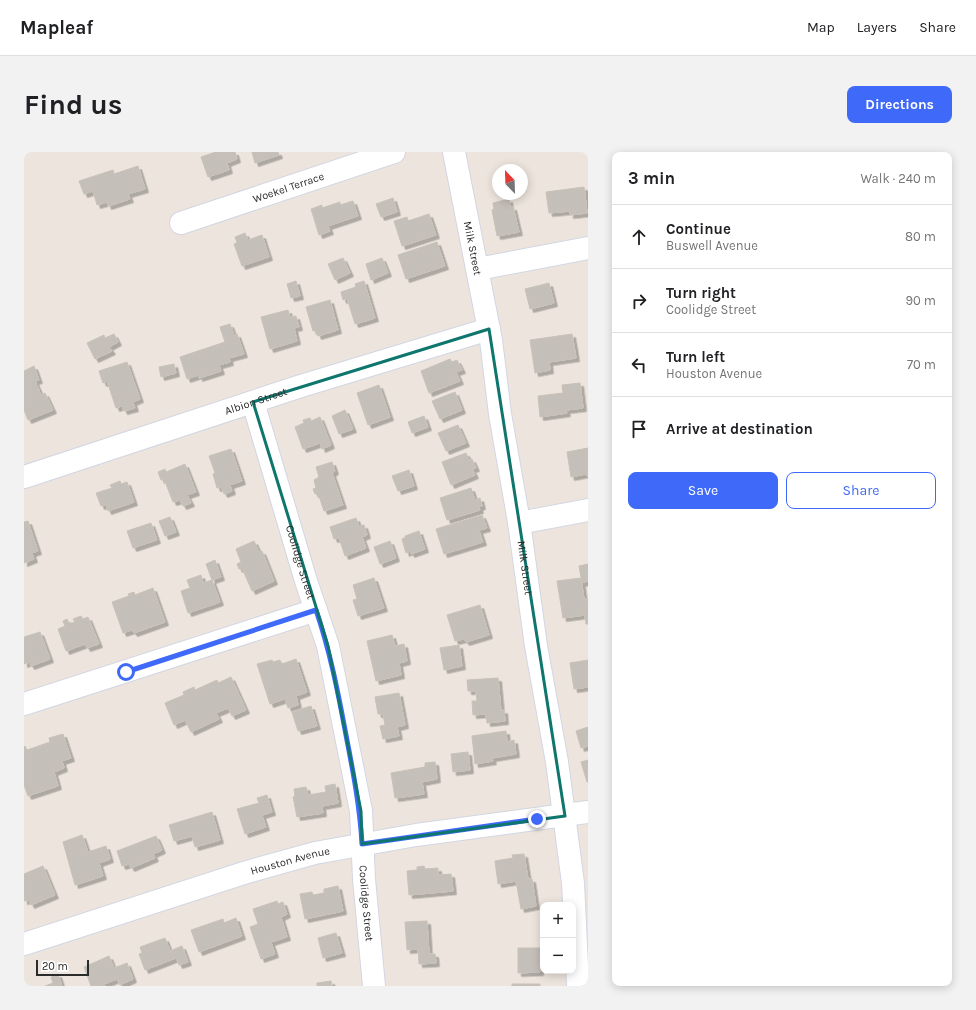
<!DOCTYPE html>
<meta charset="utf-8">
<style>
:root{--surface:#fff;--page:#f2f2f2;--text:#202124;--muted:#757577;--line:#e0e0e0;--accent:#3f69f8}
body{margin:0;font-family:Karla,sans-serif;background:var(--page);color:var(--text)}
.controls{position:absolute;right:12px;bottom:12px;display:grid;overflow:hidden;border-radius:8px;box-shadow:0 2px 10px #0003}
.controls button{width:36px;height:36px;display:grid;place-items:center;padding:0;border:0;border-bottom:1px solid var(--line);background:var(--surface);color:var(--text);font:20px sans-serif}
.compass{position:absolute;left:468px;top:12px;width:36px;height:36px;border-radius:50%;background:var(--surface);box-shadow:0 2px 10px #0003;rotate:337deg}
.scale{position:absolute;left:12px;bottom:10px;width:53px;box-sizing:border-box;padding-left:4px;border:2px solid #2b2b2b;border-top:0;font-size:11px;line-height:14px;white-space:nowrap;color:#2b2b2b;-webkit-text-stroke:3px #fff;paint-order:stroke}
.stop{position:absolute;width:12px;height:12px;margin:-9px;border:3px solid #3f69f8;border-radius:50%;background:#fff}
.stop.end{background:#3f69f8;border-color:#fff;box-shadow:0 1px 4px #0008}
.list{margin:0;padding:0;list-style:none}
h2{display:flex;justify-content:space-between;align-items:center;height:52px;margin:0;padding:0 16px;font-size:17px}
h2 small{font-size:13px;font-weight:400;color:var(--muted)}
.list li{display:grid;grid-template-columns:26px 1fr auto;gap:12px;align-items:center;box-sizing:border-box;height:64px;padding:0 16px;border-top:1px solid var(--line)}
.list b{display:block;font-size:15px;white-space:nowrap}
.list p{margin:0;font-size:13px;white-space:nowrap;color:var(--muted)}
.list em{font-size:13px;font-style:normal;color:var(--muted)}
.actions{display:flex;gap:8px;padding:12px 16px}
.actions a{flex:1;padding:9px 0;border:1px solid var(--accent);border-radius:8px;text-align:center;font-size:14px;color:var(--accent)}
.actions .main{background:var(--accent);color:#fff}
.icon{flex:none;width:22px;height:22px;fill:none;stroke:currentColor;stroke-width:2;stroke-linecap:round;stroke-linejoin:round}
.map{position:relative;flex:none;width:564px;height:834px;overflow:hidden;border-radius:8px}
header{display:flex;align-items:center;gap:24px;box-sizing:border-box;height:56px;padding:0 20px;background:var(--surface);border-bottom:1px solid var(--line)}
header strong{font-size:19px}
nav{display:flex;gap:22px;margin-inline-start:auto;font-size:14px}
.intro{display:flex;align-items:center;justify-content:space-between;box-sizing:border-box;height:96px;padding:0 24px}
h1{margin:0;font-size:28px}
.button{padding:10px 18px;border-radius:8px;background:var(--accent);color:#fff;font-size:14px;font-weight:700}
main{display:flex;gap:24px;padding:0 24px}
aside{flex:1;background:var(--surface);border-radius:8px;box-shadow:0 2px 10px #0003}
.map>svg:first-child{display:block}
.building{fill:#c5bfba;stroke:#c8c1b7;filter:url(#shadow)}
.lines{fill:none;stroke-linecap:round;stroke-linejoin:round}
.minor-casing{stroke:#d2d6e3;stroke-width:24}
.minor{stroke:#fff;stroke-width:22}
.route{stroke:#3f69f8;stroke-width:5}
.marked{fill:none;stroke:#0f766e;stroke-width:3;stroke-linejoin:round}
.labels{text-anchor:middle;dominant-baseline:central;stroke-width:3;stroke-linejoin:round;paint-order:stroke}
.street-label{font-size:11px;fill:#2b2b2b;stroke:#fff}
</style>
<header>
<strong>Mapleaf</strong>
<nav><a>Map</a><a>Layers</a><a>Share</a></nav>
</header>
<div class="intro"><h1>Find us</h1><a class="button">Directions</a></div>
<main>
<div class="map">
<svg width="564" height="834" viewBox="0 0 564 834">
<defs>
<filter id="shadow"><feDropShadow dx="3.5" dy="3.5" stdDeviation="0" flood-color="#0004"/></filter>
</defs>
<rect width="100%" height="100%" fill="#ede5dd"/>
<path class="building" d="M192,0H211L213,7L203,11L205,18L184,25L177,5Z
M228,0H254L255,3L231,11Z
M114,14L121,37L104,42L106,47L84,54L83,50L73,53L69,39L60,42L55,29L89,18L90,22Z
M560,35L563,61L546,63V59L525,61L522,40Z
M369,46L373,60L357,65L352,52Z
M485,47L486,55H489L495,80L473,84L468,58L470,57L469,51Z
M329,49L334,64L304,74L306,79L295,83L287,57L298,53V56L316,50V53Z
M405,62L412,83L378,94L370,69L383,65L384,69Z
M221,81L224,88L238,83L245,105L218,114L210,92L213,91L211,85Z
M413,90L421,114L382,127L374,103Z
M319,106L326,121L311,128L304,112Z
M358,106L364,121L347,128L342,112Z
M272,129L276,144L267,146L263,132Z
M340,129L351,166L331,172L323,146L319,148L317,140L332,135L331,132Z
M525,131L530,151L506,157L501,137Z
M306,148L314,178L294,184L292,178L289,179L282,155Z
M264,158L266,165L272,164L275,175L270,176L273,189L246,197L237,165Z
M206,172L210,183L213,182L220,202L205,206L206,210L195,213L197,219L175,226V223L163,227L156,205L201,190L196,175Z
M90,182L94,190L85,195L88,199L71,207L63,191L80,183L81,186Z
M548,182L552,206L525,210L526,218L511,221L506,188Z
M426,207L428,210L433,208L438,218L432,220L436,229L405,241L397,219Z
M103,210L116,247L109,250L111,256L100,259L98,254L92,256L83,229L79,231L75,219Z
M150,212L152,221L137,225L135,215Z
M10,214L15,228L11,229L17,243L21,241L29,258L4,268L0,258V219Z
M556,231L559,256L542,258L543,261L516,265L514,244L539,241L538,233Z
M355,233L366,265L344,273L333,241Z
M431,240L438,258L416,267L408,249Z
M321,258L329,277L315,282L308,264Z
M400,264L404,275L388,281L384,270Z
M296,265L307,293L298,297L296,291L279,297L271,275L280,271L279,268L286,266L287,269Z
M434,273L442,291L422,299L414,281Z
M564,296V325L562,322L547,325L543,300Z
M207,297L218,329L206,333L208,339L200,342L197,335L193,336L189,322L191,321L185,304Z
M442,301L445,308L448,307L452,316L448,317L451,323L427,333L418,310Z
M308,310L311,319L308,321L319,353L300,359L294,341L291,342L289,337L292,336L290,328L295,325L292,315Z
M161,312L172,340L163,343L167,351L159,354L156,348L149,350L140,327L137,328L134,320L141,317L142,320Z
M385,318L390,334L374,339L368,324Z
M96,329L97,332L103,330L110,350L84,359L82,353L77,354L72,341L88,336L86,333Z
M447,336L451,348L456,346L458,354L455,355L456,358L423,368L416,346Z
M458,363L463,376L455,378L459,390L420,402L412,377Z
M146,365L152,380L141,384L135,369Z
M332,366L335,374L340,373L343,383L338,385L342,396L321,404L315,386L310,387L306,375Z
M4,369L14,399L8,401L10,407L0,411V370Z
M127,371L133,388L109,396L103,379Z
M395,379L401,397L387,402L386,399L382,401L378,387L381,386V384Z
M230,389L235,400L238,399L250,429L228,439L218,416L215,417L213,412L217,410L212,397Z
M366,389L372,406L356,412L350,395Z
M191,408L197,425L188,428L182,412Z
M564,412V429L558,431L555,414Z
M177,423L179,431L188,428L196,450L164,461L157,439L166,436L163,428Z
M350,426L360,456L334,464L329,448L333,447L329,433Z
M557,426L560,447H564V472H562L561,463L539,466L533,429Z
M129,436L141,470L110,481L108,478L99,481L88,450L105,444L104,442L110,440L111,443Z
M456,453L465,483L442,490L440,487L431,489L423,463Z
M57,464L59,467L64,465L75,492L63,496L61,492L42,499L34,477L41,474L39,469L43,467L45,472L51,470L49,467Z
M16,480L26,507L7,514L5,510L0,512V485Z
M368,483L371,494L380,492L383,509L375,511L377,523L352,529L343,489Z
M435,493L438,514L420,518L416,496Z
M272,507L283,540L272,544L274,553L264,556L261,547L246,552L233,512L248,508L249,510L256,508L258,512Z
M564,508V535L550,537L546,511Z
M207,525L222,558L208,564L204,556L192,561L195,567L167,580L161,568L150,573L141,551L160,543L159,540L170,535L171,538L193,528L194,531Z
M474,526L477,559L480,558L481,569L463,571L462,562L449,563L448,549H453L452,539H444L443,528Z
M375,541L381,573L373,575L375,584L359,587L356,574L361,573L359,562H354L351,545Z
M287,554L293,574L274,579L268,560Z
M564,575V594L557,596L552,579Z
M482,579L483,590L490,588L492,602L468,606L469,609L451,612L448,584Z
M39,582L47,606L38,609L40,616L30,620L34,634L4,644L0,633V595L1,594L3,598L26,590L25,586Z
M444,600L446,618L429,620L427,602Z
M564,608V630H563L557,610Z
M411,610L413,627L398,630L400,642L371,646L367,621L401,615V611Z
M311,632L314,651L298,654L299,661L273,665L269,645L271,644L270,637L282,635L284,643L302,640L301,634Z
M243,643L248,660L238,663L242,675L221,682L213,657L235,651L233,646Z
M188,660L196,688L171,695L168,684L150,689L145,673Z
M58,683L64,700L82,694L86,707L75,711L79,724L51,733L39,690Z
M132,684L138,698L129,702L131,706L107,716L105,712L98,714L93,699Z
M500,702L504,727H508L512,754L497,757L492,729L474,732L471,709L489,706L488,703Z
M19,714L31,743L7,753L5,748L0,749V722Z
M400,714L401,717L414,716V723L427,722L429,739L385,743L383,719L393,718V715Z
M314,734L319,759L281,767L276,742L288,740L289,743L300,741V737Z
M253,749L254,752L259,750L263,762L257,765L263,785L247,790L251,802L237,807L226,775L234,772L229,757Z
M212,766L218,784L175,800L167,778L199,767L200,771Z
M403,769L405,802H411L412,811L395,812L394,797L383,798L381,770Z
M312,781L318,801L299,806L294,786Z
M141,786L146,799L158,794L164,810L155,813L152,806L121,818L115,802L118,801L116,795Z
M494,796H516V820L494,821Z
M85,804L90,816L103,811L109,827L96,833L93,827L80,832L81,834H67L60,815Z
M34,822L38,834H21L29,831L27,825Z
M307,829L308,834H293V831Z
M488,832H516V834H488Z"/>
<g class="lines">
<defs>
<g id="minor">
<path id="s1" d="M430,0L467,188L476,262L495,370L512,494L533,610L549,731L554,834"/>
<path id="s2" d="M157,71L370,0"/>
<path d="M454,117L564,96"/>
<path id="s3" d="M229,250L282,429L304,494L337,659L340,727L350,834"/>
<path id="s4" d="M0,325L277,234L465,177"/>
<path d="M495,371L564,358"/>
<path d="M0,552L292,458"/>
<path id="s5" d="M0,792L223,720L291,701L392,683L564,660"/>
</g>
</defs>
<use href="#minor" class="minor-casing"/>
<use href="#minor" class="minor"/>
</g>
<g class="lines">
<path class="route" d="M102,520L292,458C306,499 314,540 322,583C329,619 336,655 338,692L513,667"/>
</g>
<path class="marked" d="M465,177L541,664L338,692L337,659L304,494L229,250Z"/>
<g class="labels">
<g class="street-label">
<text stroke="none"><textPath href="#s2" startOffset="113">Woekel Terrace</textPath></text>
<text stroke="none"><textPath href="#s1" startOffset="98">Milk Street</textPath></text>
<text stroke="none"><textPath href="#s4" startOffset="244">Albion Street</textPath></text>
<text stroke="none"><textPath href="#s3" startOffset="167">Coolidge Street</textPath></text>
<text stroke="none"><textPath href="#s1" startOffset="422">Milk Street</textPath></text>
<text stroke="none"><textPath href="#s5" startOffset="279">Houston Avenue</textPath></text>
<text stroke="none"><textPath href="#s3" startOffset="516">Coolidge Street</textPath></text>
</g>
</g>
</svg>
<div class="controls">
<button>+</button>
<button>−</button>
</div>
<svg class="compass" viewBox="-18 -18 36 36"><path d="M0-13l5 13h-10z" fill="#e53935"/><path d="M0 13l5-13h-10z" fill="#757577"/></svg>
<div class="scale">20 m</div>
<div class="stop" style="left:102px;top:520px"></div>
<div class="stop end" style="left:513px;top:667px"></div>
</div>
<aside>
<h2>3 min<small>Walk · 240 m</small></h2>
<ul class="list">
<li><svg class="icon" aria-label="ahead" viewBox="0 0 24 24"><path d="M12 20V5M6 11l6-6 6 6"/></svg><div><b>Continue</b><p>Buswell Avenue</p></div><em>80 m</em></li>
<li><svg class="icon" aria-label="right" viewBox="0 0 24 24"><path d="M7 20v-9h11M14 6l5 5-5 5"/></svg><div><b>Turn right</b><p>Coolidge Street</p></div><em>90 m</em></li>
<li><svg class="icon" aria-label="left" viewBox="0 0 24 24"><path d="M17 20v-9H6M10 6l-5 5 5 5"/></svg><div><b>Turn left</b><p>Houston Avenue</p></div><em>70 m</em></li>
<li><svg class="icon" aria-label="arrive" viewBox="0 0 24 24"><path d="M6 21V4h12l-3 4 3 4H6"/></svg><div><b>Arrive at destination</b></div></li>
</ul>
<div class="actions"><a class="main">Save</a><a>Share</a></div>
</aside>
</main>
